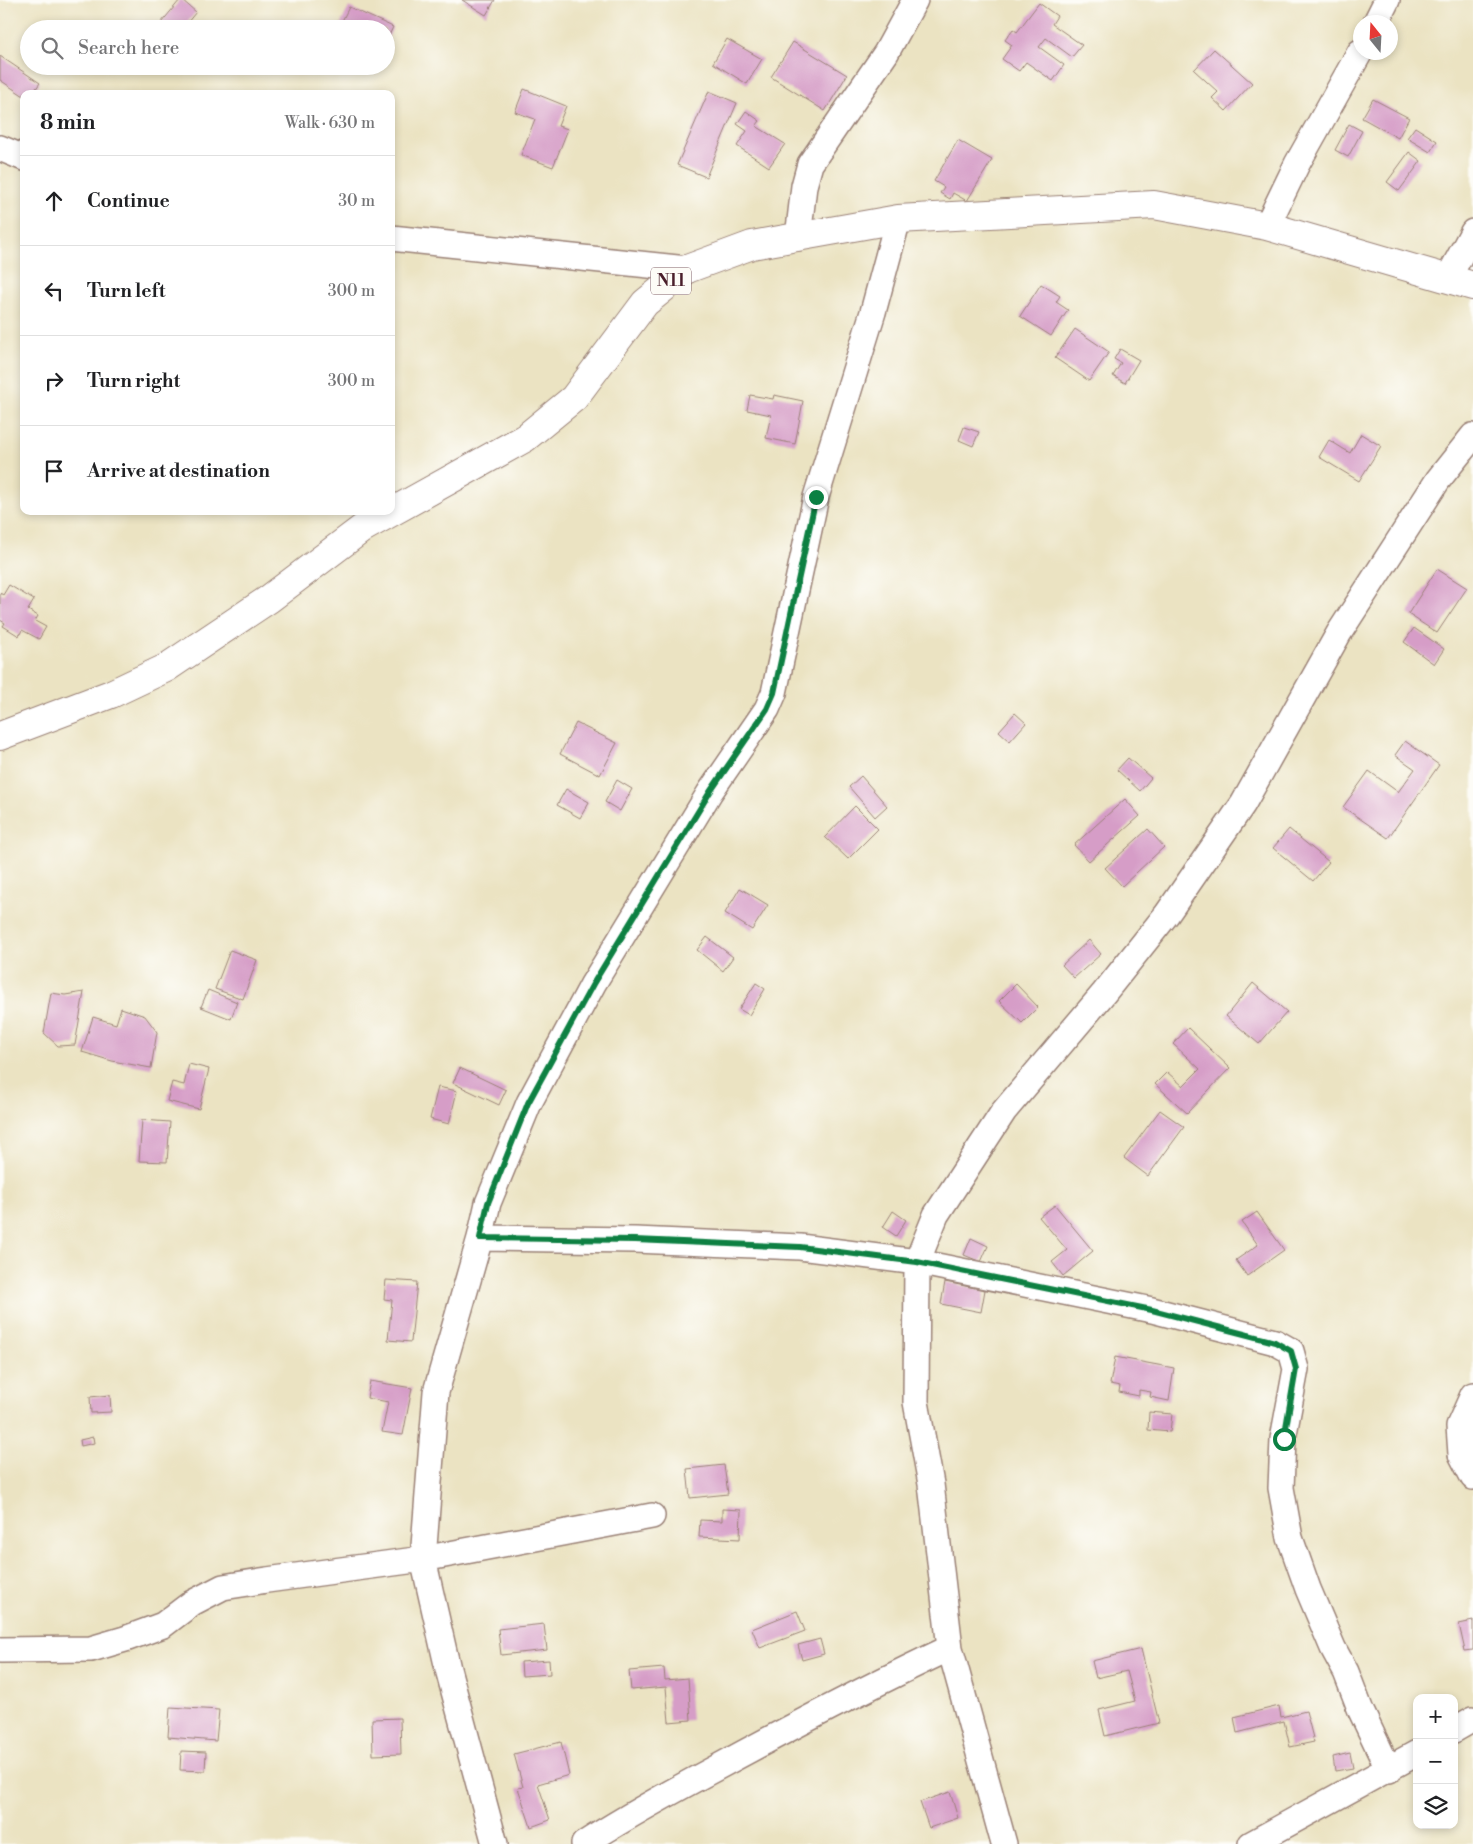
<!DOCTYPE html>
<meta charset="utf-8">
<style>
:root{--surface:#fff;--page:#f2f2f2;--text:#202124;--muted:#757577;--line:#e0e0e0}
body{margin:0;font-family:"Libre Bodoni",serif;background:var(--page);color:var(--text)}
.controls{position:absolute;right:15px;bottom:15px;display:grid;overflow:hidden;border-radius:10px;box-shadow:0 2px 8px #0003}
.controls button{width:45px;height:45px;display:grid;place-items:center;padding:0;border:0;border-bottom:1px solid var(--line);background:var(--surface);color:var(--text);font:25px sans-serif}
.compass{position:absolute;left:1353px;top:15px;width:45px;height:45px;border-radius:50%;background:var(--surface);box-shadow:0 2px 8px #0003;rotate:342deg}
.stop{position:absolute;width:15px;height:15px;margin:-11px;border:4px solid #0b8043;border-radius:50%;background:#fff}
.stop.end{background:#0b8043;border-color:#fff;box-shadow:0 1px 5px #0008}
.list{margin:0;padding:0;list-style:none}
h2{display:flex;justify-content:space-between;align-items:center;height:65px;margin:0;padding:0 20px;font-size:21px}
h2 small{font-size:16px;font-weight:400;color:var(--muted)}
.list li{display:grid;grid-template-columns:32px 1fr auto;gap:15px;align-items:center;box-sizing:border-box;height:90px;padding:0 20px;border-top:1px solid var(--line)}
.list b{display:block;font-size:19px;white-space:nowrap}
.list em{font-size:16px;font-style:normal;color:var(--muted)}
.icon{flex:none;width:28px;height:28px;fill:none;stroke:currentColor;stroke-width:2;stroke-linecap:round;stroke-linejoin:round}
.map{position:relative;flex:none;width:1473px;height:1844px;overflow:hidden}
.search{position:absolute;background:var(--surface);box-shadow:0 2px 8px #0003;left:20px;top:20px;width:375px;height:55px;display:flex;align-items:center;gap:12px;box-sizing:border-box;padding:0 18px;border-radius:28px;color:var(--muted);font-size:19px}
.panel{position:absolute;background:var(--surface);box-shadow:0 2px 8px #0003;left:20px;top:90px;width:375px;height:425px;border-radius:10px}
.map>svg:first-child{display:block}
.building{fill:#d69dc7}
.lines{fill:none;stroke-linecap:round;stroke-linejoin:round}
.minor-casing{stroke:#9a8176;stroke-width:28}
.highway-casing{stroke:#9a8176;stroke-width:30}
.minor{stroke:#fff;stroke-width:25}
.highway{stroke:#fff;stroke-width:28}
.route{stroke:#0b8043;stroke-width:6}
.labels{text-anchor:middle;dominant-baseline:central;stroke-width:4.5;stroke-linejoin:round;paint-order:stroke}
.shield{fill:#fdfcf7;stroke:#806168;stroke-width:1}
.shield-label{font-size:16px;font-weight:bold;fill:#4a1f2b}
</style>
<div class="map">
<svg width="1473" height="1844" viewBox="0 0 1473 1844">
<rect width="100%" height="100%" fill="#fdfcf7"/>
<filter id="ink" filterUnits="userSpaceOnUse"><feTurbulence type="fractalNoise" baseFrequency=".02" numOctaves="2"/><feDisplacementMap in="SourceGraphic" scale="10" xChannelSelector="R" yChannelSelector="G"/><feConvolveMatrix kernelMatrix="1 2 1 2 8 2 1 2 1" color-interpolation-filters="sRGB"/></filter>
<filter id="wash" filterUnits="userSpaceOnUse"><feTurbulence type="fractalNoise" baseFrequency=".0096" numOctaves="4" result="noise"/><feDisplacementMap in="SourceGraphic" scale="20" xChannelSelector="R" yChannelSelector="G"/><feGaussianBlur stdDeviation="1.12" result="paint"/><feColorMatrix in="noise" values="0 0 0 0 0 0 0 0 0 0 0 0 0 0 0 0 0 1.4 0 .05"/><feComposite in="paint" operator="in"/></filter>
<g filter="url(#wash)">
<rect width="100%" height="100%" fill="#ebe3c2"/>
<g id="blocks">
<path class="building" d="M180,0H182L196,12L182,29H156Z
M462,0H495L486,15Z
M1039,3L1057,16L1052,24L1082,45L1072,57L1046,38L1039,47L1064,65L1053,81L1026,62L1019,71L1002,59L1012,45L1005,40L1013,29L1017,32Z
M349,7L393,27L386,42V29H338Z
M727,39L762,59L747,84L713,63Z
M793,42L847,75L825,111L771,77Z
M1214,49L1252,83L1226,111L1212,98L1218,92L1194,70Z
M0,56L40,83L32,94H24V96L0,80Z
M524,89L566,106L558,126L568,129L553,167L521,155L535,119L515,112Z
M709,91L737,103L706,177L677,165Z
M1373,99L1409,118L1398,138L1362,118Z
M746,111L760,121L756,126L785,144L769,167L737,146L747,131L737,124Z
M1349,124L1362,131L1348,157L1335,150Z
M1415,127L1437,141L1430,152L1407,138Z
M958,140L992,160L967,201L953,193L950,199L940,193L944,187L934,181Z
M1409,152L1421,161L1399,191L1387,182Z
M1041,284L1060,296L1056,302L1068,310L1051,336L1020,316Z
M1075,329L1109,352L1089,381L1055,358Z
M1120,349L1139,360L1125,383L1113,376L1121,363L1114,359Z
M750,395L773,399L774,395L803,401L795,444L766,438L771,415L747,410Z
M964,427L979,432L973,446L959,440Z
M1361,434L1381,446L1359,481L1319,457L1329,440L1350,453Z
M1437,569L1467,588L1437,633L1408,614Z
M9,585L34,600L28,610L38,616L35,621L46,627L39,639L22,630L19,636L3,626L5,623L0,620V593L3,595Z
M1414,628L1444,649L1434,664L1404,642Z
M1015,713L1026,723L1010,741L999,731Z
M576,723L617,743L600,775L560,754Z
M1405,741L1439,765L1388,838L1343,807L1369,771L1398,792L1415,769L1395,755Z
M1128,758L1151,778L1140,791L1117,770Z
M861,776L887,806L875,817L849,787Z
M617,780L632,789L620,811L605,802Z
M566,789L589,802L580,818L557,805Z
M1125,799L1140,816L1089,861L1074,845Z
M855,806L878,829L848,859L825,837Z
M1148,829L1164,847L1122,886L1105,868Z
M1289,829L1329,862L1313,881L1273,848Z
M740,888L768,905L752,930L725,913Z
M707,937L733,957L723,971L697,950Z
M1089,940L1101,954L1074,978L1062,965Z
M230,950L257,960L243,999L215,989Z
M756,983L765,989L749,1015L739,1009Z
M1253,983L1287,1012L1259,1044L1226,1016Z
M1016,984L1038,1007L1022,1023L999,1001Z
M208,990L237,1002L231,1019L201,1007Z
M84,992L75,1045L58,1046L44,1033L51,993L65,995Z
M121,1008L145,1016L157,1032L151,1068L112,1061L82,1052L93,1017L116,1024Z
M1188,1028L1230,1068L1187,1113L1155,1084L1167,1072L1183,1086L1200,1069L1173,1044Z
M189,1064L209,1069L199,1109L167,1101L172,1082L184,1085Z
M460,1068L506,1090L499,1105L453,1083Z
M438,1087L457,1091L449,1124L430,1119Z
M1160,1110L1184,1127L1148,1176L1124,1158Z
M142,1120L170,1122L167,1162L139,1161Z
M1055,1205L1093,1251L1063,1276L1052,1262L1067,1250L1039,1217Z
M893,1211L906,1220L896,1236L883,1227Z
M1257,1212L1284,1250L1247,1276L1236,1260L1258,1245L1242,1222Z
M971,1238L988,1246L981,1262L964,1255Z
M386,1280L417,1282L411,1342L388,1340L392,1300L384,1299Z
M945,1282L985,1290L981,1312L941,1304Z
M1115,1357L1174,1368L1169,1401L1150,1397L1151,1392L1139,1390V1396L1119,1392L1120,1386L1110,1384Z
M370,1381L412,1388L403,1435L382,1432L388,1402L367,1398Z
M110,1395L111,1412L91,1413L90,1397Z
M1149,1412L1172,1414L1170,1432L1148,1430Z
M93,1437L94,1443L81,1446L80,1440Z
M724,1465L728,1494L690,1498L687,1469Z
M722,1509L741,1510L740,1539L699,1537L700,1520L722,1521Z
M797,1611L805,1631L760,1648L752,1629Z
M1473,1621V1650L1465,1651L1459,1624Z
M544,1624L547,1650L501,1655L498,1629Z
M820,1639L824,1654L802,1660L798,1645Z
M1141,1649L1159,1723L1105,1736L1099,1710L1135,1701L1127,1671L1096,1678L1092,1661Z
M549,1660L550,1674L522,1676L521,1662Z
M664,1668L665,1680L688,1678L691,1720L669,1722L666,1687L631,1690L629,1671Z
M1279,1706L1281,1717L1306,1711L1314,1742L1290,1747L1284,1721L1237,1733L1234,1717Z
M170,1707L219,1710L216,1741L168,1737Z
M400,1718L401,1754L373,1755L372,1719Z
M561,1742L569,1775L538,1784L550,1820L531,1827L518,1788L523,1787L514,1754Z
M181,1751L206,1752L205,1771L180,1770Z
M1350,1753L1353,1768L1335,1771L1333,1757Z
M950,1792L958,1818L929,1828L920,1802Z"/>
</g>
</g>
<g filter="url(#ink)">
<use href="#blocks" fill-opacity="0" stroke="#9a8176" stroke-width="1"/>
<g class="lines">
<defs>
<path id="minor" d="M1376,22L1387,0
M0,148L24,158
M1267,226L1297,164L1360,52
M391,238L687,269
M798,238L804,186L810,164L886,53L915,0
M1448,278L1473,232
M480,1238L635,1240L800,1247L917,1262L1152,1310L1275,1342L1291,1351L1296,1369L1283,1439L1281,1488L1290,1538L1308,1589L1333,1648L1346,1672L1361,1711L1389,1770
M1473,1395L1459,1426L1461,1454L1473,1477
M0,1650L91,1649L125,1639L163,1625L192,1603L223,1587L267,1580L423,1559L652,1516
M1454,1730L1473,1719
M495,1844L448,1669L423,1559L436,1392L480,1238L488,1203L529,1103L593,984L710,792L767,709L774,693L816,497L873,312L898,219
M584,1844C627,1816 671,1792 716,1768C793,1726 871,1685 950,1648
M1004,1844L950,1648L931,1484L916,1402L917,1262L936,1215L1004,1111L1104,993L1167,914L1243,804L1339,633L1438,480L1473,436
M1251,1844L1417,1753"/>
<path id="highway" d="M0,736L111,694L166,668L269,599L363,528L525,438L574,398L645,303L687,269L752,245L898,219L1154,205L1267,226L1473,286"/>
</defs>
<use href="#minor" class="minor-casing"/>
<use href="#highway" class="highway-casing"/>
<use href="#minor" class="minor"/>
<use href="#highway" class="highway"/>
</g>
</g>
<g class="lines" filter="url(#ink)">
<path class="route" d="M816,497L774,693L767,709L710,792L593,984L528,1103L488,1203L480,1238L635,1240L800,1247L917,1262L1152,1310L1275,1342L1291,1351L1296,1369L1284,1439"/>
</g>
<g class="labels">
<rect class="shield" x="651" y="267.5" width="40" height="27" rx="4"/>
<g class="shield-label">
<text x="671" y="281">N11</text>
</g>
</g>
</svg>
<div class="controls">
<button>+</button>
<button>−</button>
<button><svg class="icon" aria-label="layers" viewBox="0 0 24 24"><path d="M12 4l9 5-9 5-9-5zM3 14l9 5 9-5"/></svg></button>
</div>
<svg class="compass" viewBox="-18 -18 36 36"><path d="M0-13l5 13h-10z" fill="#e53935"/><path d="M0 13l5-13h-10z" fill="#757577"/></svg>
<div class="stop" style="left:1284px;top:1439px"></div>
<div class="stop end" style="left:816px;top:497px"></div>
<div class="search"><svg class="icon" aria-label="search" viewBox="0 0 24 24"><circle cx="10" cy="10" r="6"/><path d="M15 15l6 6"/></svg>Search here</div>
<section class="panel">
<h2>8 min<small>Walk · 630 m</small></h2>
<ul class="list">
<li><svg class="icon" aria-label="ahead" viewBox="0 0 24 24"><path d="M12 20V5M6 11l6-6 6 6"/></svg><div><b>Continue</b></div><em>30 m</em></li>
<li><svg class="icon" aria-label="left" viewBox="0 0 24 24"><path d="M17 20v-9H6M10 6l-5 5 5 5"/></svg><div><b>Turn left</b></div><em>300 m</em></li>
<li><svg class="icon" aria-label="right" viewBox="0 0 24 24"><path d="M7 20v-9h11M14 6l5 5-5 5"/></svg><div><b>Turn right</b></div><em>300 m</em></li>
<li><svg class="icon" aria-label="arrive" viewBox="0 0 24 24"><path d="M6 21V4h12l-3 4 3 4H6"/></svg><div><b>Arrive at destination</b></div></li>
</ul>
</section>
</div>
